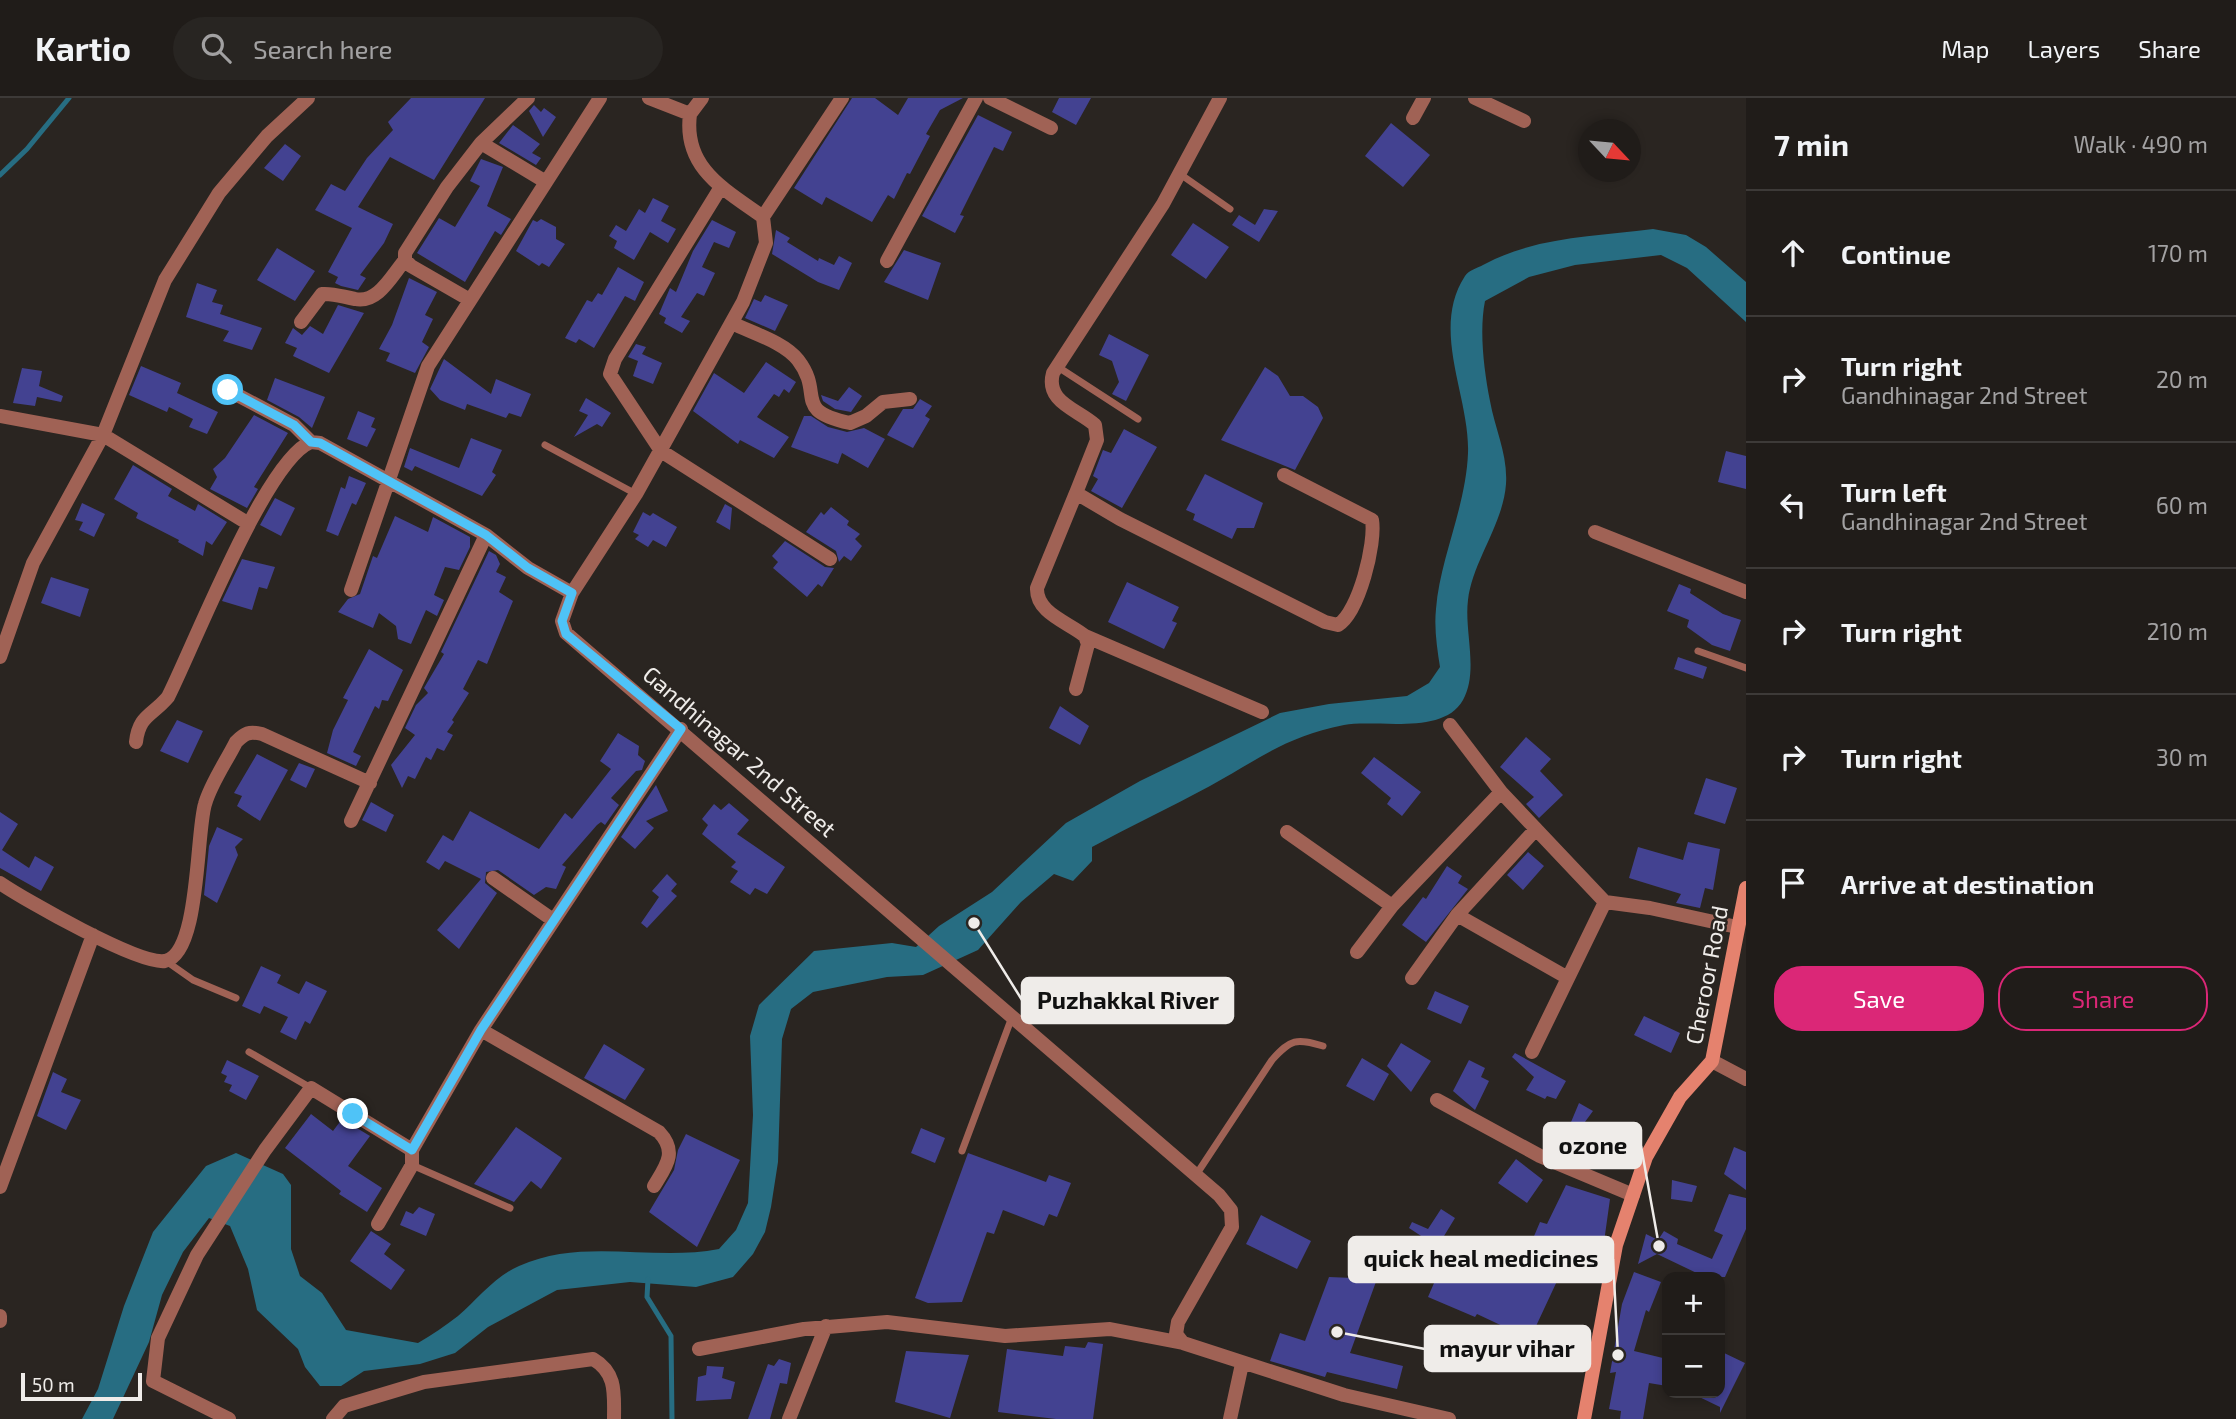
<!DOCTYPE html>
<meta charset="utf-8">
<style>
:root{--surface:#201c19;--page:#282522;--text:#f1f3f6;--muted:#a2a1a2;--line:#3d3a38;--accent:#db2777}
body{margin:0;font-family:"Exo 2",sans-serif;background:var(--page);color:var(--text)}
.controls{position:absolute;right:21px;bottom:21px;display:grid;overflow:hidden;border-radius:14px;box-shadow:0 4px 10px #0003}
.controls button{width:63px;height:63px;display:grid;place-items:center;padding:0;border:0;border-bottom:2px solid var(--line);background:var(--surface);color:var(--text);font:35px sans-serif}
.compass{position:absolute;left:1578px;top:21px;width:63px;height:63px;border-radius:50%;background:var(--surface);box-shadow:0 4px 10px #0003;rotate:116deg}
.scale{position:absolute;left:21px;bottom:18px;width:121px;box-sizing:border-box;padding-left:7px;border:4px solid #efece9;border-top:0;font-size:19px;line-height:24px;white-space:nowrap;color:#efece9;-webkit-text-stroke:5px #2a2521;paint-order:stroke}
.stop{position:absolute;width:21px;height:21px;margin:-16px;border:5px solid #4fc3f7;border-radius:50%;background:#fff}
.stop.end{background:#4fc3f7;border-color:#fff;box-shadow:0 2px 7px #0008}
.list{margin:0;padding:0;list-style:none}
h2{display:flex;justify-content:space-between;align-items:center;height:91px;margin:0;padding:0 28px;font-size:30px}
h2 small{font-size:23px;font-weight:400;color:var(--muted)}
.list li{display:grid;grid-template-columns:46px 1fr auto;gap:21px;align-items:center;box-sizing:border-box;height:126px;padding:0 28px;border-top:2px solid var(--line)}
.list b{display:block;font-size:26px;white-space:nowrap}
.list p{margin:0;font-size:23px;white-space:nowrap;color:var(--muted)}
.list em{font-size:23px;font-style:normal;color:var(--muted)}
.actions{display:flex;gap:14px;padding:21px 28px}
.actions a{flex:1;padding:16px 0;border:2px solid var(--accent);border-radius:28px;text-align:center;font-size:24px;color:var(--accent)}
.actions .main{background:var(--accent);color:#fff}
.icon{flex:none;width:38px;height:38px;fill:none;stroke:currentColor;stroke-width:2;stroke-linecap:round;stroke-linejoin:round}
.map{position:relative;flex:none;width:1746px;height:1321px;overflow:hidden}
header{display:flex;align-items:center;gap:42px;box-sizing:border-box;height:98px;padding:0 35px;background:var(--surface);border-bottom:2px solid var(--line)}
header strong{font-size:33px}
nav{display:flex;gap:38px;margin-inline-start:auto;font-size:24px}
.search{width:490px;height:63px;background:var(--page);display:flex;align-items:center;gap:18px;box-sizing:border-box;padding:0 24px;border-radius:38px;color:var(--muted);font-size:26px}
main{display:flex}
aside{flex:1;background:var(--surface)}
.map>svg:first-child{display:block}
.water{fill:#276d82}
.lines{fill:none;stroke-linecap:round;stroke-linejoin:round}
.stream{stroke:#276d82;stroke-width:5}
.building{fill:#434291}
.service{stroke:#a06255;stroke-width:7}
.minor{stroke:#a06255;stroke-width:14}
.secondary{stroke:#e5826e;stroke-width:14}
.route{stroke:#4fc3f7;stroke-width:9}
.labels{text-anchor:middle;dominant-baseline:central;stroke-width:5;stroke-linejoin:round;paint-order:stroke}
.street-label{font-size:23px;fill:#efece9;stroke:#2a2521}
.leader{fill:none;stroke:#efece9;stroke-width:2.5}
.callout-dot{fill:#efece9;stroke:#2a2521;stroke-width:2.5}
.callout{fill:#efece9;stroke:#efece9;stroke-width:2.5}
.callout-label{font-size:24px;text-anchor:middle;font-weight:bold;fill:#111}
</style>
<header>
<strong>Kartio</strong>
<div class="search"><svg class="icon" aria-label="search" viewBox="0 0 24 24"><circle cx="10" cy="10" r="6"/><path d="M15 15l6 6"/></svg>Search here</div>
<nav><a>Map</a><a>Layers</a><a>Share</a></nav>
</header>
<main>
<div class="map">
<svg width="1746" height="1321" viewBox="0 0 1746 1321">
<rect width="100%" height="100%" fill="#2a2521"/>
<path class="water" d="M1653,131L1686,137L1706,149L1746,184V224L1687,170L1661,157L1575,167L1529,179L1485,203C1479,233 1484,272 1490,303C1495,331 1508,357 1506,386C1503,427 1473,462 1468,502C1464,533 1479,573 1463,602C1443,638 1376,621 1344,627C1285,639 1261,660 1210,688C1171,709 1131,728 1092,749V763L1073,783L1054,776L1021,804L978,852L923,877L887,879L813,894L791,911L782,941L778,1064L771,1109L765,1134L753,1156L733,1179L696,1189L630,1184L557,1192L488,1229L455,1255L420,1266L364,1273L341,1288H320L305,1269L298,1251L257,1212L248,1171L230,1128L209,1120L183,1154L162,1197L149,1244L113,1321H82L98,1291L124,1208L153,1134L206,1068L236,1055L283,1076L291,1087V1151L300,1178L322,1195L346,1232L418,1245C432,1237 445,1228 458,1218C478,1201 494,1179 519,1168C583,1139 653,1164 719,1151L736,1132L748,1105L753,1017L750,938L759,907L814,853L892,845L916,849L939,828L992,794L1066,725L1140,683L1280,615L1329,606L1407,598L1429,585L1440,569C1437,550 1434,530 1436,511C1440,460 1466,409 1468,355C1470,298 1430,232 1465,178C1468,173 1477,170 1483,167C1537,138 1593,139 1653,131Z"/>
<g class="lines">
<path class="stream" d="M0,77L27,51L69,0
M648,1181L647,1199L671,1238L672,1321"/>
</g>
<path class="building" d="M411,0H485L434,82L390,59L358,109L393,126L384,145L360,177L366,180L358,192L341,188L335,185L338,179L328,174L352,130L315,112L331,86L345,93L367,60L393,32L388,24Z
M852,0H875L898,17L908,0H963L940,12L926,36L930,38L910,76L907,75L894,101L888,97L872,124L826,99L822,107L794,90Z
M1059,0H1091L1076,27L1052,14Z
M534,7L541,14L544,10L556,19L543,39L529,13Z
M978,17L1012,34L1003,53L994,49L960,117L964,118L955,135L922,118Z
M1391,25L1430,57L1403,89L1365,58Z
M513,27L540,46L532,55L541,60L536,67L499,45Z
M285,46L301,58L283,83L264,70Z
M481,61L503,69L487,108L511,121L501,137L495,133L465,184L417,155L439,120L455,129L480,88L470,83Z
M653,100L669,108L661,123L676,131L668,145L650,134L634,162L614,150L617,143L609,138L616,127L626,133L639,111L645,115Z
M1264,111L1278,113L1259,144L1232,127L1239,117L1255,127Z
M541,121L556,129V141L565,146L549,169L542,165L539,168L516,153L533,122L537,124Z
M712,122L736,134L729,150L714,144L702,169L715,175L704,198L697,195L681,219L690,223L682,235L664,225L666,220L659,216L670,190L676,194L693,153Z
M1193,125L1229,149L1206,181L1171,157Z
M776,132L790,140L787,144L818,163L819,160L834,167L839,158L852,165L839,192L818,184L772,156Z
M277,150L315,173L295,203L257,182Z
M904,152L941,165L928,202L884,184Z
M618,169L644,184L635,203L625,198L594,250L579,241L576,245L565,240L587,202L592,204L598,195L602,197Z
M409,180L437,194L425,217L433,221L422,244L429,249L415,275L386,263L390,255L379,251L392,227Z
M197,185L217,192L212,204L223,207L220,216L262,230L252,252L223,243L229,233L186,219Z
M765,197L788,207L775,233L745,220L754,201L761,204Z
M338,207L364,215L329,275L293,258L297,250L285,245L293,230L302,237L310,228L323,236Z
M1109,236L1149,257L1126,303L1112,296L1119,284L1112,263L1099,257Z
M636,246L646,249L642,256L662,265L653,286L633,278L638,263L628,259Z
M444,261L491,296L496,281L531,296L521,319L509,315L506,320L467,306L465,312L440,302L430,291Z
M766,264L796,284L789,295L784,291L779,299L774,296L757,319L789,339L774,360L740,342L738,346L693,313L714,275L744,295Z
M141,268L181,285L177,295L218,314L207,336L189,329L193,321L169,309L167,314L129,297Z
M1265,269L1278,278L1290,298H1303L1318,309L1323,320L1295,372L1221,342Z
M22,270L42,273L39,288L63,298L61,304L37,299L35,308L13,305Z
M275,280L325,299L312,330L299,319L267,302Z
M849,289L862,298L851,314L835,311L823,303L821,297L838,303Z
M586,300L611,315L602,329L597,326L574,339L588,317L579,313Z
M920,301L932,308L925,318L930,321L913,350L887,337L903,311H913Z
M358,313L375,320L371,329L376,331L367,349L347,341Z
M254,317L288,335L254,389L258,391L247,410L210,391L217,379L213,371L225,360Z
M804,318H811L828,329L847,334L864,330L885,341L868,370L842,355L838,366L791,349Z
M1124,331L1157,349L1122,410L1091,393L1098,381L1093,378L1103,352L1111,355Z
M471,340L502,352L492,374L496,377L482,398L415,368L412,373L404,369L410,350L459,370Z
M1726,353L1746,358V391L1718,384Z
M133,367L172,391L168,398L195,413L198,406L227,424L212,447L206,443L203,458L178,444L179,442L136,420L138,415L114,401Z
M1205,376L1263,405L1254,430H1237L1232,441L1193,422L1195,416L1186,412Z
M349,378L366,385L356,407L352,405L338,438L326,433L341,389L345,391Z
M275,400L295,410L281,438L260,427Z
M82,405L105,416L94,439L79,432L83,424L75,422Z
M725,406L732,410L730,432L716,424Z
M831,409L849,423L847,427L860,436L855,441L862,448L851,463L844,458L839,464L836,453L806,434L821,414L824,417Z
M643,414L650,418L653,415L677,429L666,449L653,442L648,449L635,441L639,437L633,434Z
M395,418L428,434L433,419L470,439V449L459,472L445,469L434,497L444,502L437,518L426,512L411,546L398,541L396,528L379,515L373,530L338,514L348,501L360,496L373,458L377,460Z
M785,443L825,469L834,470L822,489L818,486L807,499L773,470L778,464L772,458Z
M489,453L496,457L500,466L496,474L506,479L499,494L513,503L487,566L478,562L463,591L469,595L452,622L454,624L447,634L453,637L444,653L437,650L431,662L426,659L415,681L408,678L402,690L391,667L415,637L405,630L416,607L428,595L424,590L444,556L441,554Z
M242,461L275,469L267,491L259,489L252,512L222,503Z
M51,479L89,491L80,519L41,505Z
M1127,484L1179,509L1172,523L1177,525L1164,551L1108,524Z
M1679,486L1691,491L1690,495L1723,516L1741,522L1730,553L1712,547L1687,529L1689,522L1667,513Z
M369,551L403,572L388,603L382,602L379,611L375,608L353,654L361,658L356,668L327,655L333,632L348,602L343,600Z
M1678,559L1707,569L1703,581L1674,571Z
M1060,608L1089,628L1080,647L1049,630Z
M177,622L203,633L188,665L160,653Z
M618,635L639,648L638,657L645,663L642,672L636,673L611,700L619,707L605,727L601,724L597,727L562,767L566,769L556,791L546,789L534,797L498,772L486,774L485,785L497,795L459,851L437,832L481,781L445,763L439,772L426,764L443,737L453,743L470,713L539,751L565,715L572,721L611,671L600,663Z
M1526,639L1551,661L1540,673L1563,697L1539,720L1526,706L1534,699L1500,669Z
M257,656L288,672L260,723L237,708L242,698L234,695Z
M1374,659L1421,694L1402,718L1387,706L1391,700L1361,675Z
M299,665L315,671L306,690L290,682Z
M1706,680L1737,690L1725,726L1694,716Z
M656,687L668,713L646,723L654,730L635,751L621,739Z
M371,704L394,717L386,734L362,722Z
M729,705L749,722L737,736L785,769L767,796L755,790L750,797L730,784L738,773L731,769L736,764L702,736L708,727L702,721L714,706L721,712Z
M0,714L18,726L2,752L29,770L35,758L54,769L41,793L0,770Z
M217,729L243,741L235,749L238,757L217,805L204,797L209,748Z
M1688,744L1720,751L1713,792L1705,790L1700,810L1676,805L1681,796L1629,780L1638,749L1683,762Z
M1528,754L1544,768L1523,792L1507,777Z
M1447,768L1462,778L1458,785L1468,791L1426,844L1402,827L1423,799L1426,801Z
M667,776L677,786L671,793L677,798L647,830L641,825L659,799L652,793Z
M261,868L281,877L277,885L299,896L306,883L327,893L310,926L305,923L296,942L280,934L288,919L264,908L260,916L242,908Z
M1435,893L1469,908L1461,926L1427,911Z
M1644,918L1680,935L1671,955L1634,937Z
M1401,945L1431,963L1411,994L1387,968Z
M604,946L645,971L625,1002L584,980Z
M1515,955L1566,983L1556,1001L1547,998L1545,1001L1526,992L1534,979L1512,959Z
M1362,960L1389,976L1374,1003L1346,988Z
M227,962L259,978L246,1002L229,993L232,987L224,984L227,978L221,975Z
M1469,962L1485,970L1481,979L1489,983L1475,1012L1453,993Z
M53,974L67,981L61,994L81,1002L66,1032L37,1018Z
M1579,1005L1593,1013L1565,1051L1561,1048Z
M311,1016L333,1033L342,1021L370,1038L348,1068L382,1090L367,1114L339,1096L341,1093L285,1050Z
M516,1029L562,1060L541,1091L531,1083L514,1104L474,1086Z
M921,1030L945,1040L935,1065L911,1055Z
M686,1036L740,1062L697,1149L649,1114L674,1072L678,1052Z
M1734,1049L1746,1054V1092L1724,1076Z
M968,1055L1046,1084L1049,1077L1071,1085L1057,1119L1049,1116L1044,1128L1003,1112L994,1136L987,1134L962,1204L928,1205L915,1200Z
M1516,1061L1543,1082L1527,1105L1498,1085Z
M1672,1082L1697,1088L1692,1104L1671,1101Z
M1566,1087L1610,1101L1604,1144L1600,1143L1598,1179L1565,1166L1530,1241L1477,1216L1475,1219L1428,1199L1447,1155L1409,1130L1412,1124L1428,1131L1441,1111L1455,1120L1444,1138L1530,1178L1541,1155L1529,1150L1540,1124L1547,1126Z
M1729,1096L1746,1100V1131L1725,1179H1705L1657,1156L1638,1166L1646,1136L1658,1142L1664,1133L1678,1141L1677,1146L1712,1161L1723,1137L1714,1133Z
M419,1109L435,1116L426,1138L400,1127L406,1113L413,1116Z
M1261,1117L1311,1143L1297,1171L1246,1146Z
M371,1133L391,1146L384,1156L405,1172L391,1192L350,1163Z
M1634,1174L1661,1184L1649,1214L1646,1212L1634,1253L1667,1261V1288L1649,1285L1643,1321H1620L1621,1313L1609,1311L1616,1274L1610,1275L1622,1206Z
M1329,1179L1377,1181L1350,1255L1403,1268L1397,1291L1327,1274L1325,1279L1270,1263L1280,1235L1305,1243Z
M1088,1244L1103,1246L1093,1321H1056L998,1314L1007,1251L1063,1258L1065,1248L1085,1250Z
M906,1253L969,1257L950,1320L895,1304Z
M1720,1253L1745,1265L1720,1315V1309L1691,1295H1720Z
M779,1261L791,1265L787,1286L780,1285L770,1321H748L768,1266L774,1268Z
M707,1268L724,1269L722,1280L735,1284L731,1301L696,1303L698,1279L706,1277Z"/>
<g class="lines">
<path class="service" d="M1180,76L1230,111
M1058,269L1138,321
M545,347L636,396
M1698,553L1746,570
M166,863L193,882L236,900
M249,954L311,990
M962,1053L1012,919
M412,1067L510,1110
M1196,1077L1272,962C1291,941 1296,940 1323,948"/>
<path class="minor" d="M649,0L690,16C683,70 724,91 763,119
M842,0L763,119L766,145L743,204L636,396L572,495L562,523L566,535L1219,1097L1231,1112L1232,1129L1178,1224L1176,1236L1183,1245
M990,0L1051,30
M1220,0L1163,106L1053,275C1045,304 1077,311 1095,327L1097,342L1076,395L1120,421L1325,524L1338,527C1359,514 1376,445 1372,422L1284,377
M1475,0L1524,23
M690,16L702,0
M1413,20L1424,0
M481,45L546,84
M721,89L615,261L610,276L661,353L830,461
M887,163L976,0
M470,202L411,168L405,162V155L447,89L481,45L528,0
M301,224L322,196C334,195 343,199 355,201C378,206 392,177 405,162
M732,225C752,235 784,244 798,262C825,297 791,312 850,325L866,318L883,304L910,301
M228,292L294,327L311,344
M0,318L103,337L249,426
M1076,395L1037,490C1036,515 1068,524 1085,538L1088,546L1076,591
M1595,434L1746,494
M351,492L428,268L600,0
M1085,538L1262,614
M0,559L33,465L103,337L165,182L219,95L267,38L308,0
M1450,627L1501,694
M136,644C139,617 152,618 168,599C193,550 266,361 311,344L320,345L486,437L528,470L572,495
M351,723L486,437
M1287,734L1392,808L1501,694L1605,804L1650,810L1737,829
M493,780L553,822
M0,785C25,802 139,867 165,863C200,856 196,735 205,706C211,685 226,664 236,644C245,635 249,633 262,636L370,685
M1457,817L1568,880
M1357,854L1392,808
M1412,880L1457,817L1536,731
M481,932L659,1034C678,1054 666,1068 654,1088
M1532,954L1605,804
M1712,963L1746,981
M1437,1002L1540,1058L1633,1097
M0,1089L93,837
M378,1126L412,1067V1052
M0,1218V1223
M699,1251L804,1231L887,1224L1005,1238L1110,1231L1183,1245L1344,1297L1449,1321
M229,1321L153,1283L158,1240L197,1157L265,1052L311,990L412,1052L481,932L681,631
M333,1321L344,1308L424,1284L593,1261C617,1275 614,1296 614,1321
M789,1321L826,1228
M1230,1321L1242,1266"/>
<path class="secondary" d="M1584,1321L1616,1147L1646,1059L1680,999L1712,963L1746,790"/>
</g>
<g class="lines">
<path class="route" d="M228,292L294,327L311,344L320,345L486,437L528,470L572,495L562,523L566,536L681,631L481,932L412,1052L353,1016"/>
</g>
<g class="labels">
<g class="street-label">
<text transform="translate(740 653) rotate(41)">Gandhinagar 2nd Street</text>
<text transform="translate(1706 877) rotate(-79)">Cheroor Road</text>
</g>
</g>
<path class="leader" d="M974 825L1022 902M1659 1148L1641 1048M1618 1257L1613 1161M1337 1234L1425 1251"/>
<g class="callout-dot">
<circle cx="974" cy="825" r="7"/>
<circle cx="1659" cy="1148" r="7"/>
<circle cx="1618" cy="1257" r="7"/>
<circle cx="1337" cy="1234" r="7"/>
</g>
<g class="callout">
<rect x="1022" y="880" width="211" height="45" rx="7"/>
<rect x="1544" y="1025" width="97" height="45" rx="7"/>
<rect x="1349" y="1139" width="264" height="45" rx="7"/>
<rect x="1425" y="1228" width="165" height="45" rx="7"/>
</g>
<g class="callout-label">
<text x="1128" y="911">Puzhakkal River</text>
<text x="1593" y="1056">ozone</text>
<text x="1481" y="1169">quick heal medicines</text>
<text x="1507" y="1259">mayur vihar</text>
</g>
</svg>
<div class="controls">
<button>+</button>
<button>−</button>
</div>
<svg class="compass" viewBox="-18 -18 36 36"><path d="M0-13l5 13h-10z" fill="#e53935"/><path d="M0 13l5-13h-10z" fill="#a2a1a2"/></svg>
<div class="scale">50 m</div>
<div class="stop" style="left:228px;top:292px"></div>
<div class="stop end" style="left:353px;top:1016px"></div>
</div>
<aside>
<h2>7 min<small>Walk · 490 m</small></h2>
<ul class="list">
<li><svg class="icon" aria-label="ahead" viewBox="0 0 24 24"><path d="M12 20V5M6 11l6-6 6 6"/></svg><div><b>Continue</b></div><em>170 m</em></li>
<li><svg class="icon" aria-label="right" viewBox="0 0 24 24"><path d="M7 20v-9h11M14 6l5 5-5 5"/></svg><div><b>Turn right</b><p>Gandhinagar 2nd Street</p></div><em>20 m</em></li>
<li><svg class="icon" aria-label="left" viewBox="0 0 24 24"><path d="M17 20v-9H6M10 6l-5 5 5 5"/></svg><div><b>Turn left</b><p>Gandhinagar 2nd Street</p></div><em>60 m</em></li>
<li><svg class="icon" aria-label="right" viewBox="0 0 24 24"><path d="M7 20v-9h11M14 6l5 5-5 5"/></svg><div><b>Turn right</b></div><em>210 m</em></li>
<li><svg class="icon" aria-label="right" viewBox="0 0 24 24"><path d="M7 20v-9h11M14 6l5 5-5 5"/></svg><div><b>Turn right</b></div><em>30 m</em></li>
<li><svg class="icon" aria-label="arrive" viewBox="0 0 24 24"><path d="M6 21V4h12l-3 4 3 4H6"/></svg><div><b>Arrive at destination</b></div></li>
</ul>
<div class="actions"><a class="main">Save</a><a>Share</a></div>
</aside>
</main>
